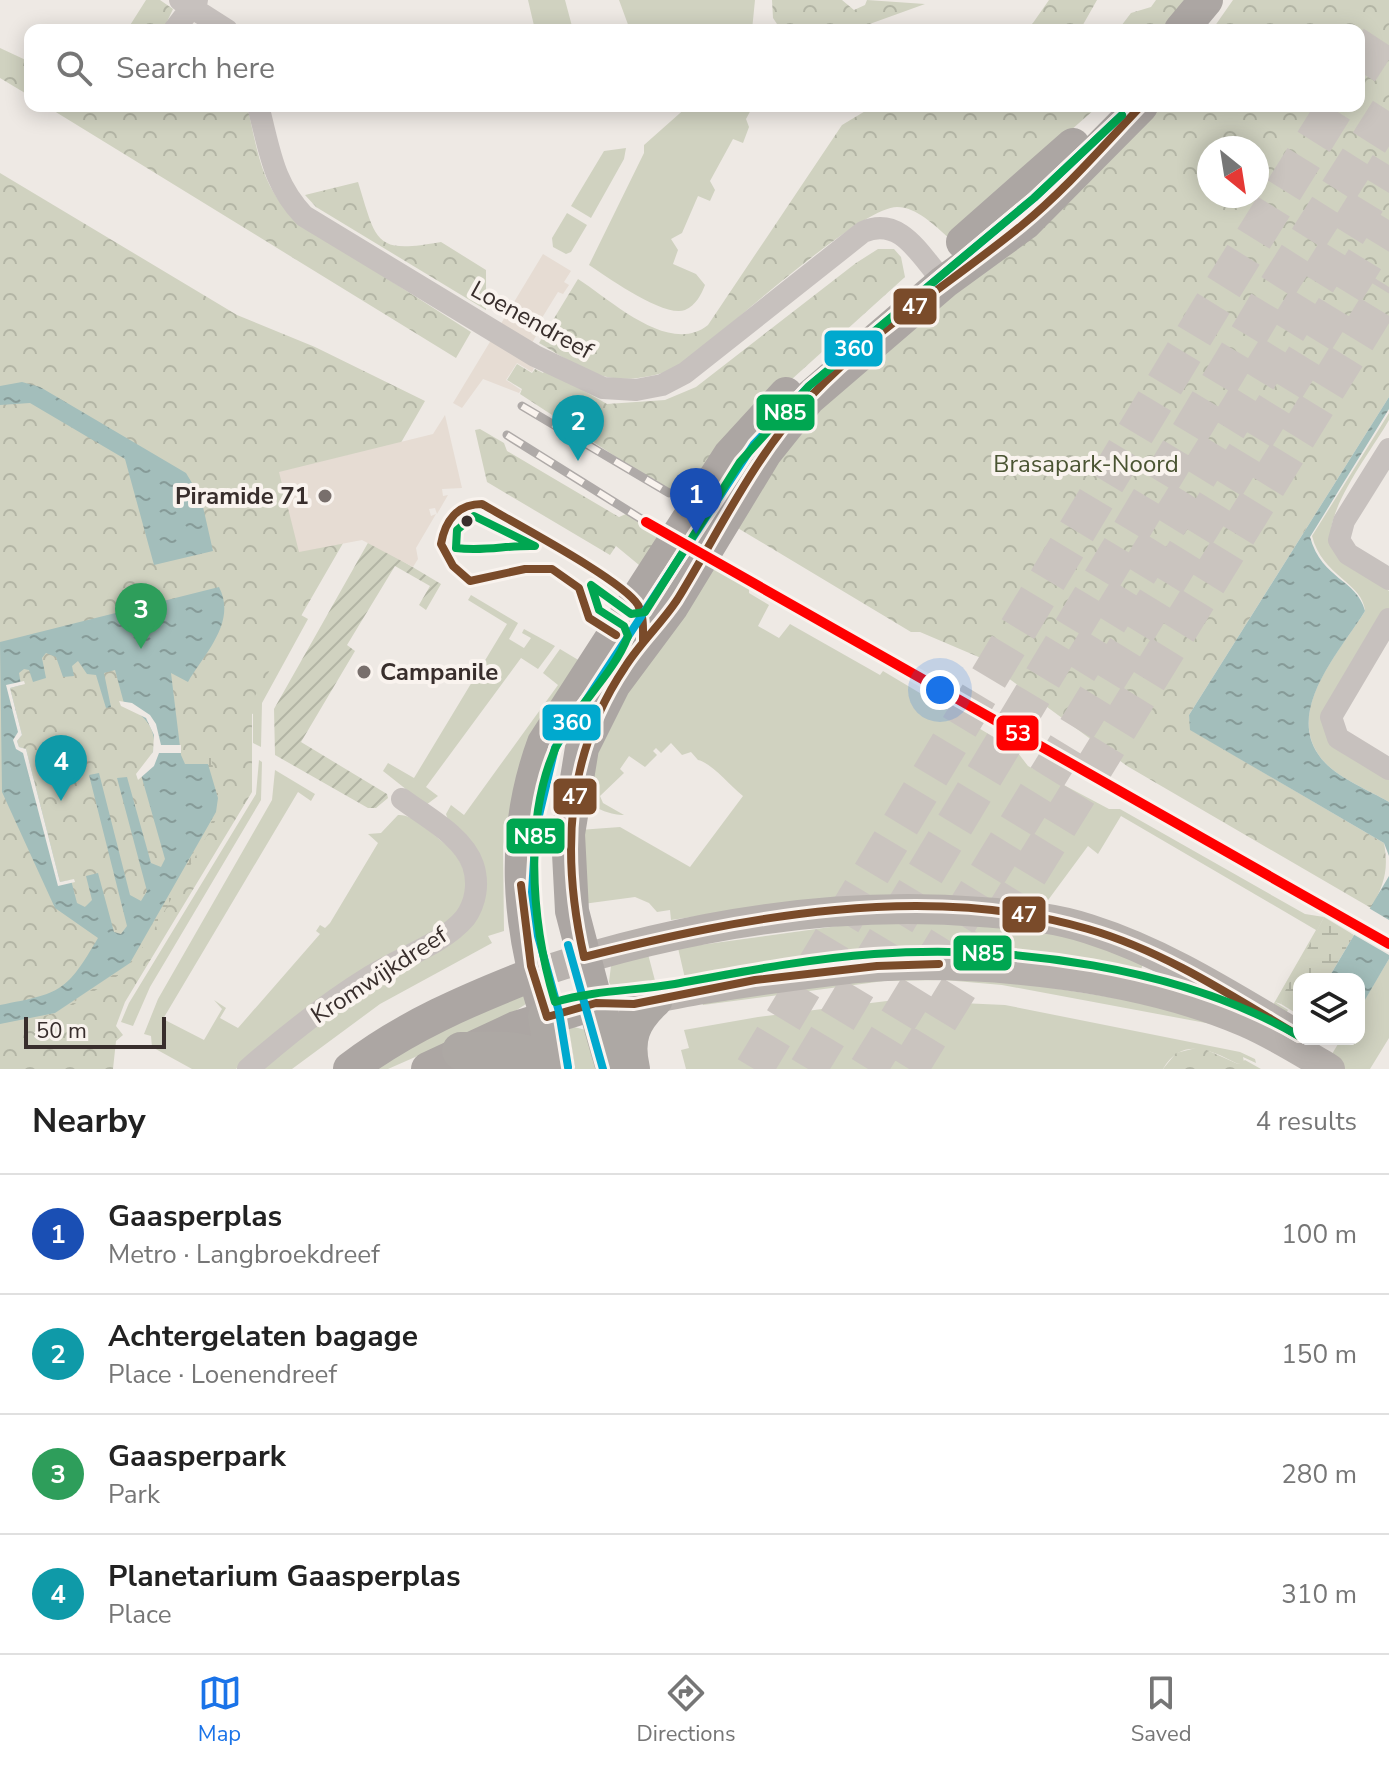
<!DOCTYPE html>
<meta charset="utf-8">
<style>
:root{--surface:#fff;--page:#f2f2f2;--text:#222;--muted:#767676;--line:#e0e0e0;--accent:#1a73e8}
body{margin:0;font-family:"Nunito Sans",sans-serif;background:var(--page);color:var(--text)}
.controls{position:absolute;right:24px;bottom:24px;display:grid;overflow:hidden;border-radius:16px;box-shadow:0 4px 20px #0003}
.controls button{width:72px;height:72px;display:grid;place-items:center;padding:0;border:0;border-bottom:2px solid var(--line);background:var(--surface);color:var(--text);font:40px sans-serif}
.compass{position:absolute;left:1197px;top:136px;width:72px;height:72px;border-radius:50%;background:var(--surface);box-shadow:0 4px 20px #0003;rotate:150deg}
.scale{position:absolute;left:24px;bottom:20px;width:142px;box-sizing:border-box;padding-left:8px;border:4px solid #382e2c;border-top:0;font-size:22px;line-height:28px;white-space:nowrap;color:#382e2c;-webkit-text-stroke:6px #f9f3ee;paint-order:stroke}
.you{position:absolute;left:940px;top:690px;width:28px;height:28px;margin:-20px;border:6px solid #fff;border-radius:50%;background:#1a73e8;box-shadow:0 0 0 12px #1a73e833}
.badge{display:grid;place-items:center;width:52px;height:52px;border-radius:50%;background:var(--accent);color:#fff;font-size:26px;font-weight:700}
.pin{position:absolute;translate:-50% -66px;filter:drop-shadow(0 2px 4px #0008)}
.pin::after{content:'';position:absolute;top:42px;width:28px;height:24px;background:inherit;clip-path:polygon(0 0,100% 0,50% 100%)}
.list{margin:0;padding:0;list-style:none}
h2{display:flex;justify-content:space-between;align-items:center;height:104px;margin:0;padding:0 32px;font-size:34px}
h2 small{font-size:26px;font-weight:400;color:var(--muted)}
.list li{display:grid;grid-template-columns:52px 1fr auto;gap:24px;align-items:center;box-sizing:border-box;height:120px;padding:0 32px;border-top:2px solid var(--line)}
.list b{display:block;font-size:30px;white-space:nowrap}
.list p{margin:0;font-size:26px;white-space:nowrap;color:var(--muted)}
.list em{font-size:26px;font-style:normal;color:var(--muted)}
.icon{flex:none;width:44px;height:44px;fill:none;stroke:currentColor;stroke-width:2;stroke-linecap:round;stroke-linejoin:round}
.map{position:relative;flex:none;width:1389px;height:1069px;overflow:hidden}
.search{position:absolute;background:var(--surface);box-shadow:0 4px 20px #0003;left:24px;right:24px;top:24px;height:88px;display:flex;align-items:center;gap:20px;box-sizing:border-box;padding:0 28px;border-radius:16px;color:var(--muted);font-size:30px}
.sheet{height:584px;background:var(--surface)}
nav{display:flex;justify-content:space-around;align-items:center;box-sizing:border-box;height:112px;border-top:2px solid var(--line);background:var(--surface);font-size:22px;color:var(--muted)}
nav a{display:grid;justify-items:center;gap:4px}
nav .on{color:var(--accent)}
.map>svg:first-child{display:block}
.grass{fill:#d0d2c0}
.forest{fill:url(#forest-crowns);fill-rule:evenodd}
.wetland{fill:url(#wetland-marsh)}
.garden{fill:url(#garden-furrows)}
.plaza{fill:#e6dcd3}
.water{fill:url(#water-ripples);fill-rule:evenodd}
.pier{fill:#eee9e4}
.lines{fill:none;stroke-linecap:round;stroke-linejoin:round}
.highway-tunnel{stroke:#cac4bf;stroke-width:38;stroke-dasharray:38 19;stroke-linecap:butt}
.street{stroke:#c7c1be;stroke-width:22}
.secondary{stroke:#b8b2ae;stroke-width:30}
.primary{stroke:#aca6a3;stroke-width:34}
.highway{stroke:#ada8a4;stroke-width:38}
.rail-casing{stroke:#afaaa8;stroke-width:9}
.rail{stroke:#f9f3ee;stroke-width:6;stroke-dasharray:18;stroke-linecap:butt}
.bus-1-casing{stroke:#f9f3ee;stroke-width:14}
.bus-2-casing{stroke:#f9f3ee;stroke-width:14}
.bus-3-casing{stroke:#f9f3ee;stroke-width:14}
.bus-1{stroke:#7a4b2a;stroke-width:8}
.bus-2{stroke:#00a9ce;stroke-width:8}
.bus-3{stroke:#00a651;stroke-width:8}
.metro-1-casing{stroke:#f9f3ee;stroke-width:16}
.metro-1{stroke:#f00;stroke-width:10}
.poi-dot{fill:#786f6c;stroke:#f9f3ee;stroke-width:3}
.bus-dot{fill:#382e2c;stroke:#f9f3ee;stroke-width:3}
.labels{text-anchor:middle;dominant-baseline:central;stroke-width:8;stroke-linejoin:round;paint-order:stroke}
.street-label{font-size:24px;fill:#382e2c;stroke:#f9f3ee}
.park-label{font-size:24px;fill:#4a5432;stroke:#f9f3ee}
.poi-label{font-size:24px;font-weight:bold;fill:#382e2c;stroke:#f9f3ee;text-anchor:end}
.line-badge{stroke:#f9f3ee;stroke-width:3}
.badge-label{font-size:22px;text-anchor:middle;font-weight:bold;fill:#fff}
</style>
<div class="map">
<svg width="1389" height="1069" viewBox="0 0 1389 1069">
<defs>
<pattern id="forest-crowns" width="20" height="18" patternUnits="userSpaceOnUse" patternTransform="scale(2)"><rect width="20" height="18" fill="#d0d2c0"/><path d="M2 6a3 3 0 1 1 6 0M12 15a3 3 0 1 1 6 0" fill="none" stroke="#b3b5a5"/></pattern>
<pattern id="wetland-marsh" width="20" height="14" patternUnits="userSpaceOnUse" patternTransform="scale(2)"><rect width="20" height="14" fill="#d0d2c0"/><path d="M1 5h8M5 5V1M11 12h8M15 12V8" fill="none" stroke="#b3b5a5"/></pattern>
<pattern id="garden-furrows" width="10" height="10" patternUnits="userSpaceOnUse" patternTransform="scale(2)"><rect width="10" height="10" fill="#d0d2c0"/><path d="M-1 1l2-2M0 10L10 0M9 11l2-2" fill="none" stroke="#b3b5a5"/></pattern>
<pattern id="water-ripples" width="26" height="14" patternUnits="userSpaceOnUse" patternTransform="scale(2)"><rect width="26" height="14" fill="#a3bebb"/><path d="M2 4q2-2 4 0t4 0M15 11q2-2 4 0t4 0" fill="none" stroke="#869b98"/></pattern>
</defs>
<rect width="100%" height="100%" fill="#eee9e4"/>
<path class="grass" d="M528,0H565L573,30H535Z
M619,0H755L752,30H630Z
M688,106H753L746,119L749,127L743,143L733,139L710,181L715,190L710,201L698,196L682,233L671,239L678,250L673,264L696,274L705,285C701,295 696,305 685,310C664,318 607,277 589,265L644,153V145Z
M626,148L624,159L591,218L571,206L604,151Z
M567,213L587,225L571,252L566,254L553,247L552,238Z
M1389,413V420C1372,450 1326,508 1331,541L1389,591V608L1328,721L1389,779V802C1367,789 1332,776 1318,754C1287,707 1341,650 1365,611C1363,583 1322,576 1312,536Z
M709,563L749,587V593L769,605L758,626L779,638L790,624L880,675L883,671L997,739L1018,753L1028,766L1109,809H1120L1305,914L1324,917L1281,1004L1275,1002L1288,1010L1282,1020L1269,1012L1316,930L1121,816L1098,854L1088,846L1040,911L799,901L671,920L670,910L657,912L649,903L635,897L583,904L579,830L620,827L690,867L743,796C729,785 712,763 698,760L691,752L682,755L671,743L661,753L656,748L653,751L657,755L645,767L629,756L620,769L624,773L600,796L603,803L624,815C612,815 595,809 590,802C566,771 688,596 709,563Z
M471,595L518,623L509,639L524,648L531,638L522,633L524,629L555,646L538,669L521,658L426,787L438,796L426,805L383,771L388,763L414,778L507,624L468,600Z
M309,599L301,615L308,619L262,703L261,747L253,743V714L0,630Z
M560,649L585,664L517,775L503,847L504,931L488,936L492,943L380,1004L292,1069H262L313,1028L478,913L446,814L451,805L464,815L558,685L543,673Z
M259,760L262,762L261,800L150,987L133,1026L121,1022L129,1003L256,794Z
M275,770L315,794L311,801L298,792L163,1019L204,1040L222,1009L214,1000L226,1008L220,1018L238,1028L320,934L316,931L320,925L325,928L330,923L378,843L368,834L381,833L398,815C414,814 431,833 444,843C464,858 477,892 457,913C436,935 403,945 378,961C329,995 280,1029 236,1069H192L152,1047L151,1036L144,1034L158,999L272,800Z
M1014,919L1145,956L1139,977L1055,963L687,987L678,948L881,920Z
M648,954L658,992L612,988L609,982L611,966Z
M1389,959V1038L1370,1069H1323L1341,1039H1359V1009Z
M936,969L1189,1010L1222,1026L1002,985L944,980L884,981L703,1005L701,995Z
M524,988L529,1002L506,1017L388,1069H366Z
M895,1000L1005,1005L1240,1052L1255,1059L1256,1063L1243,1057L1244,1062L1238,1064C1211,1050 1182,1036 1163,1069H686L681,1050L689,1048L684,1030L758,1017Z
M574,1027L586,1030L602,1069H563L565,1031Z"/>
<path class="forest" d="M146,0H160L173,9L163,30H127Z
M772,0H842L854,10L865,5L867,0L925,4L853,30H781L773,18Z
M1049,0H1097L1080,30H1028Z
M1156,0H1196L1170,30H1118L1131,13L1151,7Z
M1233,0H1389V397L1189,715L1191,730L1384,843C1389,870 1384,885 1371,908L1127,766L981,658L920,632H911L731,524L794,429L1153,106H1359V30H1212ZM1209,148H1257V196H1209Z
M0,48L30,62V96L0,78Z
M46,106H247C259,155 260,185 297,221L471,332L456,358Z
M887,106L1096,108L949,238C935,226 917,207 897,207C859,207 716,338 679,368C612,390 596,377 539,343L578,279C612,301 670,356 708,325L842,125L867,110Z
M0,173L237,315L315,347L425,401L252,701V792L125,1002L116,1026L123,1035L116,1041L113,1069H0Z
M358,182C377,243 374,254 441,242L486,270V310L316,207L305,195Z
M878,249H894L901,257L905,277L771,398L688,504L520,394L522,389L507,380L517,364L532,373L535,369L543,373L546,369L607,404L665,400L696,387L856,263Z
M480,429L504,443L507,451L619,517L626,514L668,538L639,565L616,546L610,555L487,482L475,430Z
M1200,1047L1238,1064L1245,1060L1261,1069H1163L1176,1053Z"/>
<path class="wetland" d="M183,755L211,758L222,809L148,940L125,971L64,1011L0,1027L67,1007L130,963L217,812L218,803L185,764Z
M1324,917L1354,935L1328,979H1299V1015L1281,1004L1284,993Z"/>
<path class="garden" d="M369,541L441,584L426,610L419,605L430,586L395,566L347,645L355,651L301,742L387,794L388,798L376,808H368L275,755L274,709Z"/>
<path class="plaza" d="M543,254L571,271L564,282L569,285L563,294L558,292L532,334L536,336L522,360L534,368L532,372L517,363L506,380L521,390L519,393L483,379L462,408L453,403Z
M445,415L462,488L442,489L443,496L448,495L437,514L435,508L429,509L431,516L436,514L416,548L418,559L413,567L362,540L299,552L279,472L433,434Z"/>
<path class="water" d="M22,382L40,387L186,473L201,498L213,551L154,565L125,459L30,403L0,405V386Z
M1389,397V409L1310,537C1322,580 1357,579 1365,611C1341,650 1287,708 1318,754C1332,776 1367,789 1389,802V856L1384,843L1190,730L1189,715Z
M219,587C237,622 205,653 188,682L171,673L181,755L185,764H208L218,798L216,812L130,963L55,1013L0,1024V1005C62,993 66,992 98,938L55,908L2,792L0,642ZM46,653L56,657L63,677L74,676L72,666L78,661L87,674L96,675L106,708L111,707L104,673L115,670L125,707C155,716 165,750 140,771L165,859L161,867L151,863L127,777L117,778L147,891L141,901L130,895L99,773L89,775L127,926L121,934L114,932L98,873L86,876L92,900L85,907L77,903L71,880L60,882L26,749L19,747L17,741L22,735L10,688L21,685L19,673L24,669L29,670L33,682L46,678L42,658Z
M1389,876V959L1359,1010V979H1328Z"/>
<path class="pier" d="M24,681L25,684L10,688L22,735L17,741L19,747L26,749L60,882L74,879L75,882L58,886L23,753L16,749L13,740L18,732L6,685Z
M119,701L132,703L150,715L156,724L161,745H181V753H159L154,766L138,780L136,774L153,752L154,735L146,718L121,706Z
M1367,907L1389,920V955L1351,933Z"/>
<g class="lines">
<path class="highway-tunnel" d="M1359,71L1389,25
M1078,671L1389,165
M754,1069L1213,304L1336,106
M808,1069L1275,291L1389,111
M868,1069L1389,220
M909,1069L1389,287"/>
<path class="street" d="M180,0L227,30
M174,30L197,0
M258,106C270,150 272,182 304,216L535,356L603,388L636,390L662,385L685,373L863,232C901,215 920,256 944,282
M1389,449L1344,521L1339,540L1348,554L1389,579
M1389,619L1331,717L1338,738L1389,769
M248,1069C287,1035 327,1003 371,976C399,958 443,944 465,918C476,903 479,883 473,865C463,836 426,817 402,799"/>
<path class="secondary" d="M534,974C677,927 830,900 981,912C1019,915 1053,917 1089,929C1165,953 1231,996 1299,1036
M596,1003C634,1004 667,995 704,989C746,982 789,976 831,971C954,955 1131,973 1245,1022C1275,1035 1302,1052 1330,1069"/>
<path class="primary" d="M1181,30L1206,0
M963,242L1073,145
M547,1017C518,926 510,835 544,743L730,455L786,394
M350,1069C404,1027 470,999 534,974
M428,1069L516,1028L596,1003L572,911L568,834L582,748L614,684L672,606L765,453L809,398L944,282L1025,223L1141,106"/>
<path class="highway" d="M596,1003L615,1069
M547,1017L556,1069
M461,1051C491,1051 529,1045 551,1069
M631,1069C624,1039 631,1020 654,999"/>
<defs>
<path id="rail" d="M522,406L669,493
M507,435L646,522"/>
</defs>
<use href="#rail" class="rail-casing"/>
<use href="#rail" class="rail"/>
<defs>
<path id="bus-1" d="M1141,106C1102,147 1065,190 1021,226C951,283 872,331 810,397C754,456 719,532 677,600C661,624 640,643 625,667C565,756 561,855 584,957C744,917 926,881 1088,929C1164,951 1232,996 1299,1036
M616,635L589,618L579,588L552,569H525L470,581L453,566L441,544C445,521 457,504 482,504C512,522 623,580 638,605C644,616 643,629 643,641
M521,885L531,966L547,1017L596,1003L634,1004L755,980L877,966L939,964"/>
<path id="bus-2" d="M568,945L603,1069
M568,1067L559,1012L538,936L532,892L536,828L555,748L754,444L809,386L1034,198L1122,115"/>
<path id="bus-3" d="M1122,115L1034,198L809,386L740,462L645,612L631,614L591,585L599,610L624,626L628,636C615,671 582,701 563,733C521,808 531,923 555,1002C595,990 634,991 675,984C741,972 807,959 874,954C1010,944 1180,967 1299,1036
M474,516L535,546C507,545 484,552 456,548L457,530Z"/>
</defs>
<use href="#bus-1" class="bus-1-casing"/>
<use href="#bus-2" class="bus-2-casing"/>
<use href="#bus-3" class="bus-3-casing"/>
<use href="#bus-1" class="bus-1"/>
<use href="#bus-2" class="bus-2"/>
<use href="#bus-3" class="bus-3"/>
<defs>
<path id="metro-1" d="M646,522L1389,944"/>
</defs>
<use href="#metro-1" class="metro-1-casing"/>
<use href="#metro-1" class="metro-1"/>
</g>
<g class="poi-dot">
<circle cx="325" cy="496" r="8"/>
<circle cx="364" cy="672" r="8"/>
</g>
<circle class="bus-dot" cx="467" cy="521" r="7"/>
<g class="labels">
<g class="street-label">
<text transform="translate(532 320) rotate(29)">Loenendreef</text>
<text transform="translate(379 975) rotate(-33)">Kromwijkdreef</text>
</g>
<g class="park-label">
<text x="1086" y="464">Brasapark-Noord</text>
</g>
<g class="poi-label">
<text x="309" y="496">Piramide 71</text>
<text x="380" y="672" text-anchor="start">Campanile</text>
</g>
</g>
<g class="line-badge">
<rect x="892" y="287" width="46" height="39" rx="8" fill="#7a4b2a"/>
<rect x="823" y="329" width="61" height="39" rx="8" fill="#00a9ce"/>
<rect x="755" y="393" width="61" height="39" rx="8" fill="#00a651"/>
<rect x="541" y="703" width="61" height="39" rx="8" fill="#00a9ce"/>
<rect x="995" y="714" width="45" height="38" rx="8" fill="#f00"/>
<rect x="552" y="777" width="46" height="39" rx="8" fill="#7a4b2a"/>
<rect x="505" y="817" width="61" height="38" rx="8" fill="#00a651"/>
<rect x="1001" y="895" width="46" height="39" rx="8" fill="#7a4b2a"/>
<rect x="952" y="934" width="61" height="38" rx="8" fill="#00a651"/>
</g>
<g class="badge-label">
<text x="915" y="314">47</text>
<text x="854" y="356">360</text>
<text x="785" y="420">N85</text>
<text x="572" y="730">360</text>
<text x="1018" y="741">53</text>
<text x="575" y="804">47</text>
<text x="535" y="844">N85</text>
<text x="1024" y="922">47</text>
<text x="983" y="961">N85</text>
</g>
</svg>
<div class="controls">
<button><svg class="icon" aria-label="layers" viewBox="0 0 24 24"><path d="M12 4l9 5-9 5-9-5zM3 14l9 5 9-5"/></svg></button>
</div>
<svg class="compass" viewBox="-18 -18 36 36"><path d="M0-13l5 13h-10z" fill="#e53935"/><path d="M0 13l5-13h-10z" fill="#767676"/></svg>
<div class="scale">50 m</div>
<div class="you"></div>
<div class="pin badge" style="left:696px;top:534px;background:#1a4fb4">1</div>
<div class="pin badge" style="left:578px;top:461px;background:#0f9aa8">2</div>
<div class="pin badge" style="left:141px;top:649px;background:#2e9e5b">3</div>
<div class="pin badge" style="left:61px;top:801px;background:#0f9aa8">4</div>
<div class="search"><svg class="icon" aria-label="search" viewBox="0 0 24 24"><circle cx="10" cy="10" r="6"/><path d="M15 15l6 6"/></svg>Search here</div>
</div>
<section class="sheet">
<h2>Nearby<small>4 results</small></h2>
<ul class="list">
<li><span class="badge" style="background:#1a4fb4">1</span><div><b>Gaasperplas</b><p>Metro · Langbroekdreef</p></div><em>100 m</em></li>
<li><span class="badge" style="background:#0f9aa8">2</span><div><b>Achtergelaten bagage</b><p>Place · Loenendreef</p></div><em>150 m</em></li>
<li><span class="badge" style="background:#2e9e5b">3</span><div><b>Gaasperpark</b><p>Park</p></div><em>280 m</em></li>
<li><span class="badge" style="background:#0f9aa8">4</span><div><b>Planetarium Gaasperplas</b><p>Place</p></div><em>310 m</em></li>
</ul>
</section>
<nav>
<a class="on"><svg class="icon" aria-label="map" viewBox="0 0 24 24"><path d="M3 6l6-2 6 2 6-2v14l-6 2-6-2-6 2zM9 4v14M15 6v14"/></svg>Map</a>
<a><svg class="icon" aria-label="directions" viewBox="0 0 24 24"><path d="M12 3l9 9-9 9-9-9zM9 14v-3h6M13 9l2 2-2 2"/></svg>Directions</a>
<a><svg class="icon" aria-label="saved" viewBox="0 0 24 24"><path d="M7 4h10v16l-5-4-5 4z"/></svg>Saved</a>
</nav>
